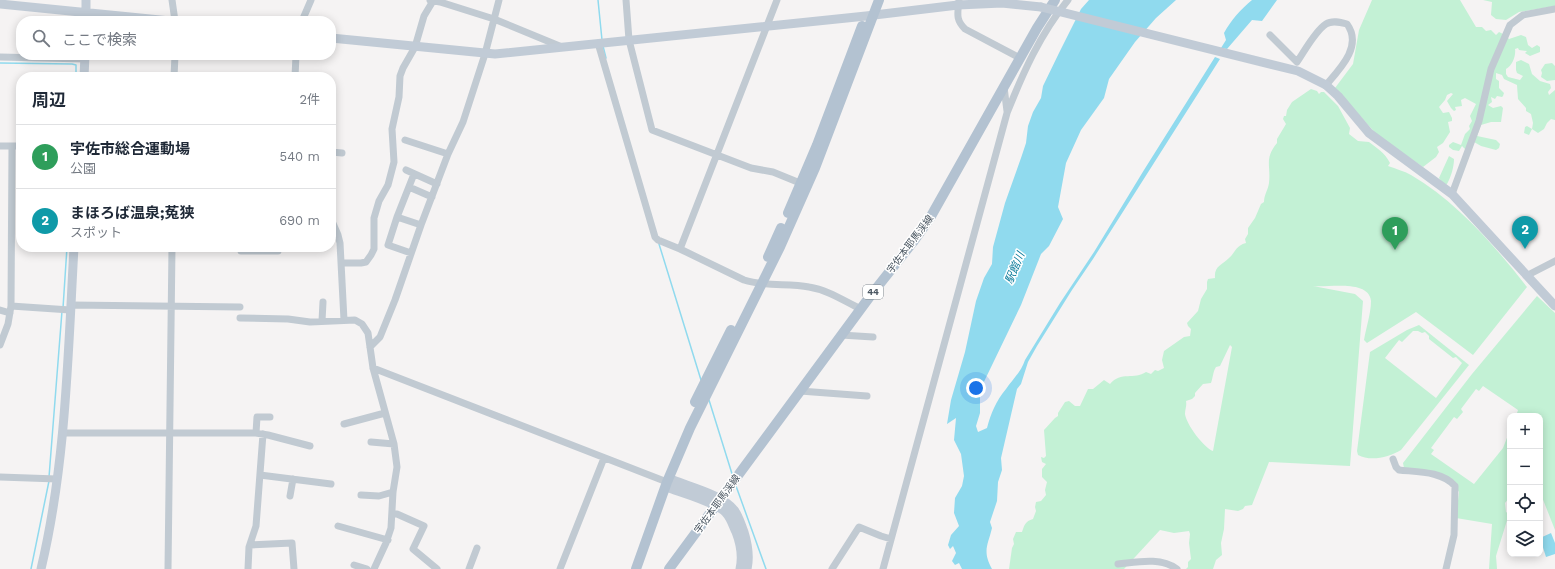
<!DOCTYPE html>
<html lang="ja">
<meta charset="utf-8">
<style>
:root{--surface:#fff;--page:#f6f6f7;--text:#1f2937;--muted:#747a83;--line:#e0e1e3;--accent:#1a73e8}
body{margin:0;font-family:"Work Sans","Noto Sans JP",sans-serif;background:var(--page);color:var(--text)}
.controls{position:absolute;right:12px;bottom:12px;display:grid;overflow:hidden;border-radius:8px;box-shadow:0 2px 10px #0003}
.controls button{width:36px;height:36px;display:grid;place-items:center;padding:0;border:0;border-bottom:1px solid var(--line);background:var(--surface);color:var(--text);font:20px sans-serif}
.you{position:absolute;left:976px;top:388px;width:14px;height:14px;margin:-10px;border:3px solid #fff;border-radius:50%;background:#1a73e8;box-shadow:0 0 0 6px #1a73e833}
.badge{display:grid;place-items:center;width:26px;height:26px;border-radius:50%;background:var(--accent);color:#fff;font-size:13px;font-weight:700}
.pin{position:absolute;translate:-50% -33px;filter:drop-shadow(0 1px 2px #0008)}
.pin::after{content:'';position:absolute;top:21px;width:14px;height:12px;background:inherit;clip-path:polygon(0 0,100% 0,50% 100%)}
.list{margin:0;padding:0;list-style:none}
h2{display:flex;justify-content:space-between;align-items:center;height:52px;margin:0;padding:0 16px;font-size:17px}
h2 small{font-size:13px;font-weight:400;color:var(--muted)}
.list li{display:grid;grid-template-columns:26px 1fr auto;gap:12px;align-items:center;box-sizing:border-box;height:64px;padding:0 16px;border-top:1px solid var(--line)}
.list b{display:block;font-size:15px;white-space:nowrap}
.list p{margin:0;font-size:13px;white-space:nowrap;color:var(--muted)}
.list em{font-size:13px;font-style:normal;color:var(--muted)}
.icon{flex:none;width:22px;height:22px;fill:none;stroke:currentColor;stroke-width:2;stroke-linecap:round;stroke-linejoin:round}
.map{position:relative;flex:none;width:1555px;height:569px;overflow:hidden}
.search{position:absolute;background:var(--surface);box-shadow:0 2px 10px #0003;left:16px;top:16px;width:320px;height:44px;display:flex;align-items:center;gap:10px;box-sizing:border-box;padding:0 14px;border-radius:16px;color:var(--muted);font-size:15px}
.panel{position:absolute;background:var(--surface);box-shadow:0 2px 10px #0003;left:16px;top:72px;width:320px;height:180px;border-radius:16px}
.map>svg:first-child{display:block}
.green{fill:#c3f1d5;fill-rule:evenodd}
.water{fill:#90daee}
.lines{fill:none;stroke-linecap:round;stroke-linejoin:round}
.stream{stroke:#90daee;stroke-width:1.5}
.street{stroke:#c1cad2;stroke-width:7}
.secondary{stroke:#c1cbd6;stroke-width:9}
.primary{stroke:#b3c2d1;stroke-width:10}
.secondary-bridge{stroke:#c1cbd6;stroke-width:9}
.labels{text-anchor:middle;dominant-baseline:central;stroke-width:3;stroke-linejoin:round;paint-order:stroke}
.shield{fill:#fff;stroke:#808990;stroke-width:1}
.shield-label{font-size:9px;font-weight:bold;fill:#4a5661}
.street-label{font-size:10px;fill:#4a5661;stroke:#fff}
.water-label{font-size:11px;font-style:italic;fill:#0c7c9b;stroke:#fff}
</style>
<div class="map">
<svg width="1555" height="569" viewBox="0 0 1555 569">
<rect width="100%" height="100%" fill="#f5f3f3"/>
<path class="green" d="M1372,0H1460L1476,27H1482L1486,31L1491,30L1496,35L1499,32L1507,36V37L1509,39L1521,35L1526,37L1528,45L1532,48L1537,45L1540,47V52L1530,56L1525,53L1527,51L1519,50L1518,48L1515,49C1516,55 1513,65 1506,69V74L1508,77L1520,80L1523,76L1517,73L1516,70V62L1521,60L1529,64L1532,74L1540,81L1550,84L1551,88L1548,92L1549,95L1555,90V120L1551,119L1547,123L1544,129L1538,133L1532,129L1529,135L1524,133L1525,127L1527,126L1532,129L1533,123L1531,114L1526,111V108L1518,99L1517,85L1504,79L1502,75L1496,73V79L1499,81V88L1504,93L1503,96L1502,97L1497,96L1495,99L1491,97L1492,102L1488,105L1493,108L1501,106L1503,108L1501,122H1491L1481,125L1477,136L1496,140L1500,144L1499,148L1496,150L1481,146L1474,142L1465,149L1462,146L1459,151L1453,150L1449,147V145L1453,142L1461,145L1465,134L1470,129L1469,126L1472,121L1470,116L1476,104L1465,98L1461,100L1462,106L1455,107L1456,110L1454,111L1451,108L1447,101L1453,94L1451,93L1447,95L1445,100L1439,107L1443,113L1449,112L1452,118V121L1448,122L1450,132L1443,143L1437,147L1439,152L1436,157L1423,167L1378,136L1335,88L1353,64L1359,30Z
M1483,0H1555V6L1519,12L1506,20L1496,19L1491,15L1492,2Z
M1552,63L1555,66V80L1547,81L1541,77L1542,73L1541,70L1545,64Z
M1311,89L1317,91L1319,94L1321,92H1324L1338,106L1350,128L1349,134L1358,141L1369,142C1377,148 1385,153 1390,163L1388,166C1396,169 1404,171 1411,175C1457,202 1494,245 1527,287L1473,355L1416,312L1367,343L1364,340C1366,328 1371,313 1371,301C1369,279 1327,288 1313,286L1355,294L1363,301L1350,466L1269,462L1252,505L1245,506L1243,509L1238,511L1225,509L1224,529L1221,543L1222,555L1216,560L1213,569H1186L1188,567V562L1191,559L1189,543L1190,534L1189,531L1174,533L1160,530L1124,569H1009L1012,548L1014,544L1013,539L1016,532H1022C1024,526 1025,521 1033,519L1036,511L1035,507L1036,502L1041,501L1046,495L1045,490L1047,482L1042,477V469L1046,464L1042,462L1041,457L1044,458L1046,456L1044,430L1055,418L1058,416V413L1065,402L1069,401L1075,406H1080L1088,389H1093L1104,380L1110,384C1121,371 1134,380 1146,372L1151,374L1155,370L1158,371L1164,368L1162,360L1164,351L1184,337L1190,336L1191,329L1188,326L1187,323L1198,311L1201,299L1207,289V282L1208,279L1215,278C1214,266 1222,265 1229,258C1236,252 1235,246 1246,243L1245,239L1248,234V228L1255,218L1261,204L1264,202C1264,195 1268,190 1269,183C1271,165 1264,159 1277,143V139L1286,124L1283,119L1284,116H1286L1287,110L1292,102ZM1230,345L1232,347L1213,451C1204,448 1186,424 1185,414C1185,409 1187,406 1186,401L1192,399L1195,396V393L1203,384L1211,383C1213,378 1213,371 1216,367L1220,366Z
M1449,156L1454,159C1454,167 1451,177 1447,184L1444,185L1439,178Z
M1537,296L1555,313V530L1540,492V416H1516L1518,410L1483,386L1479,391L1476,389L1461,409L1463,412L1457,419L1454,417L1431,448L1434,450L1431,454L1474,484L1503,448L1510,430V497L1505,503L1506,512L1509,514L1496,556L1497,569H1489L1492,524L1456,518L1459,492L1452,481L1404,468L1403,463L1472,374Z
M1419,325L1469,365L1401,450C1389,457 1371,462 1358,455L1357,451L1370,352L1407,330ZM1413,331H1418L1422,333L1425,332L1429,336V339L1453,358L1456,357L1462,363L1436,398L1385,358L1399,340L1402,342Z"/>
<path class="water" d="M1089,0H1176L1156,18L1135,42L1109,79L1104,98L1081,130L1066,163L1058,207L1063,219L1049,246L1041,254L1021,305L980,390V413L976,426L978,432L987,428C991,413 996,401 1006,389C1013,379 1021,372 1025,360L1060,303L1094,252L1144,170L1215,57L1220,59L1093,259L1072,290L1037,346L1028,362L1021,384L1017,389L1001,458L1002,470L998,482L997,501L990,522L992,528C988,545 982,551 992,569H962L959,563L955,565L952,561L956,553L953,546L950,549L948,545L951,535L959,526L954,513L955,498L962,486L964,476L961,454L954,440L956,418L947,424L951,400L965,352L976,301L984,278L992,264L993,247L1005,203L1021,158L1026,143L1028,126L1033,112L1041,98L1043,86L1059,53L1081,9Z
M1252,0H1277L1262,21L1252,20L1227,49L1221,48L1226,40L1224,33C1231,20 1241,9 1252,0Z
M1551,533L1555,543V554L1546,557L1540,538Z"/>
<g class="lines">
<path class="stream" d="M598,0L602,40
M603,46L606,58
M0,63L72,64L76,65V77
M659,244L701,380
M63,308L67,247
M709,400L733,477
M49,477L62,311
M736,486L766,569
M31,569L49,481"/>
<path class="street" d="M172,0L175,21
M430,0L440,2L494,19L562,47
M626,0L629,40L652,130L751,168L773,172L800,183
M959,0C958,13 955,19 965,29L1020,58
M302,21L311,0
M1270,35L1297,62C1304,52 1315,31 1326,24C1332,20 1340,22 1347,24C1363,46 1340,69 1326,85
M598,43L655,237L658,240L680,249L744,280C765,287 788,283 809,287C828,290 844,301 861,309
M0,57L85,59
M174,77L175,55
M295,77L296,55
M1004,87L1007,111
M405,140L448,154
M0,146H21
M331,152L342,153
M406,170L437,184
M409,187L432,197
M1452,194L1479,121L1491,69L1510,25L1523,15L1555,9
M397,217L421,225
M331,219L338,235L340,243L344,320
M680,249L777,0
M241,251H278
M411,253L388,245L397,217L414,174
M341,263H361L366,262L371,255L374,249V218L379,201L388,185L394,162L392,129L399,97L400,76L403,68L415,47L424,16L433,1
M1526,276L1555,261
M71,305L240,307
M11,306L70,310
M0,310L10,313
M240,318L288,319L310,322L355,320L362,324L368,333L373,368L394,444L397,467L393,492L391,528L386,543L374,569
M322,321L323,302
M841,335L873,337
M0,345L8,324L11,306L12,146
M370,347L380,337L395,300L421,225L448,154L463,122L485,54L499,0
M373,368L667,482
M800,391L867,396
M344,424L385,413
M62,433H256L268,435L310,446
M256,433L257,417H270
M371,442L394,444
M1393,459L1396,467L1399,470C1417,472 1442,471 1455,486L1454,535L1446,569
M260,475L331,484
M0,477L57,479
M361,495L379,496L393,492
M290,496L293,479
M392,514H397L424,526L413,549L437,569
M338,526L388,540
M250,545L292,543L294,569
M1118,564C1138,562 1160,557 1177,569
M354,565L367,569
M168,569L172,247
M248,569L249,547L256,526L263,434
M469,569L477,548
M560,569L604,458
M832,569L859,527L881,536L891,539
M883,569L1007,113C1023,73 1040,34 1068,0"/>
<path class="secondary" d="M86,0V21
M0,4L170,21
M331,38L495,54L866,16L958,5L1002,3L1041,7
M84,77L85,55
M1326,85L1338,96L1369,133L1452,194L1555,306
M41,569C66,464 68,354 74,247
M740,569C743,556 741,545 736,532C733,526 731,518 726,513C718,503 683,493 669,488L667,482L673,480C690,487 723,495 734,510C739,516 741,525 744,532C748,545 750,556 747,569"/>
<path class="primary" d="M788,213L817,145L862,26
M768,257L781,228
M695,402L731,330
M636,569L667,482L690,428L780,247L815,168L879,0
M669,569L871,295L913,242L930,218L1037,28L1055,0"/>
<path class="secondary-bridge" d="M1041,7L1298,71L1326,85"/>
</g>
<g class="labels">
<rect class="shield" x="863" y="285" width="20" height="14" rx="3"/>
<g class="shield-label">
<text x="873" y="292">44</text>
</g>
<g class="street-label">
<text transform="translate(910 244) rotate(-53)">宇佐本耶馬渓線</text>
<text transform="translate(717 504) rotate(-54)">宇佐本耶馬渓線</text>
</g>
<g class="water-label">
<text transform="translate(1015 268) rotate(-67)">駅館川</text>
</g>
</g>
</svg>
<div class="controls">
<button>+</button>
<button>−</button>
<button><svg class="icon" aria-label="locate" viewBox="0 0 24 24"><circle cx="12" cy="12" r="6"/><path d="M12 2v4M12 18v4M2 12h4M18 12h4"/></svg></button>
<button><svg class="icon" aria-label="layers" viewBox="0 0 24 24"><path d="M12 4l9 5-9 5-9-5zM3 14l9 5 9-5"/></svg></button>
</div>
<div class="you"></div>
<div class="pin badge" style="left:1395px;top:250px;background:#2e9e5b">1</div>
<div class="pin badge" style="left:1525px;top:249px;background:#0f9aa8">2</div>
<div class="search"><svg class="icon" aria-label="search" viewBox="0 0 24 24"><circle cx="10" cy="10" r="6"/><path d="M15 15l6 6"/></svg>ここで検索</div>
<section class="panel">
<h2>周辺<small>2件</small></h2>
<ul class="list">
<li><span class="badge" style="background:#2e9e5b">1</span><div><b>宇佐市総合運動場</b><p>公園</p></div><em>540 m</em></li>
<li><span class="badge" style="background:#0f9aa8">2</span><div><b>まほろば温泉;菟狭</b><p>スポット</p></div><em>690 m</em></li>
</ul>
</section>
</div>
